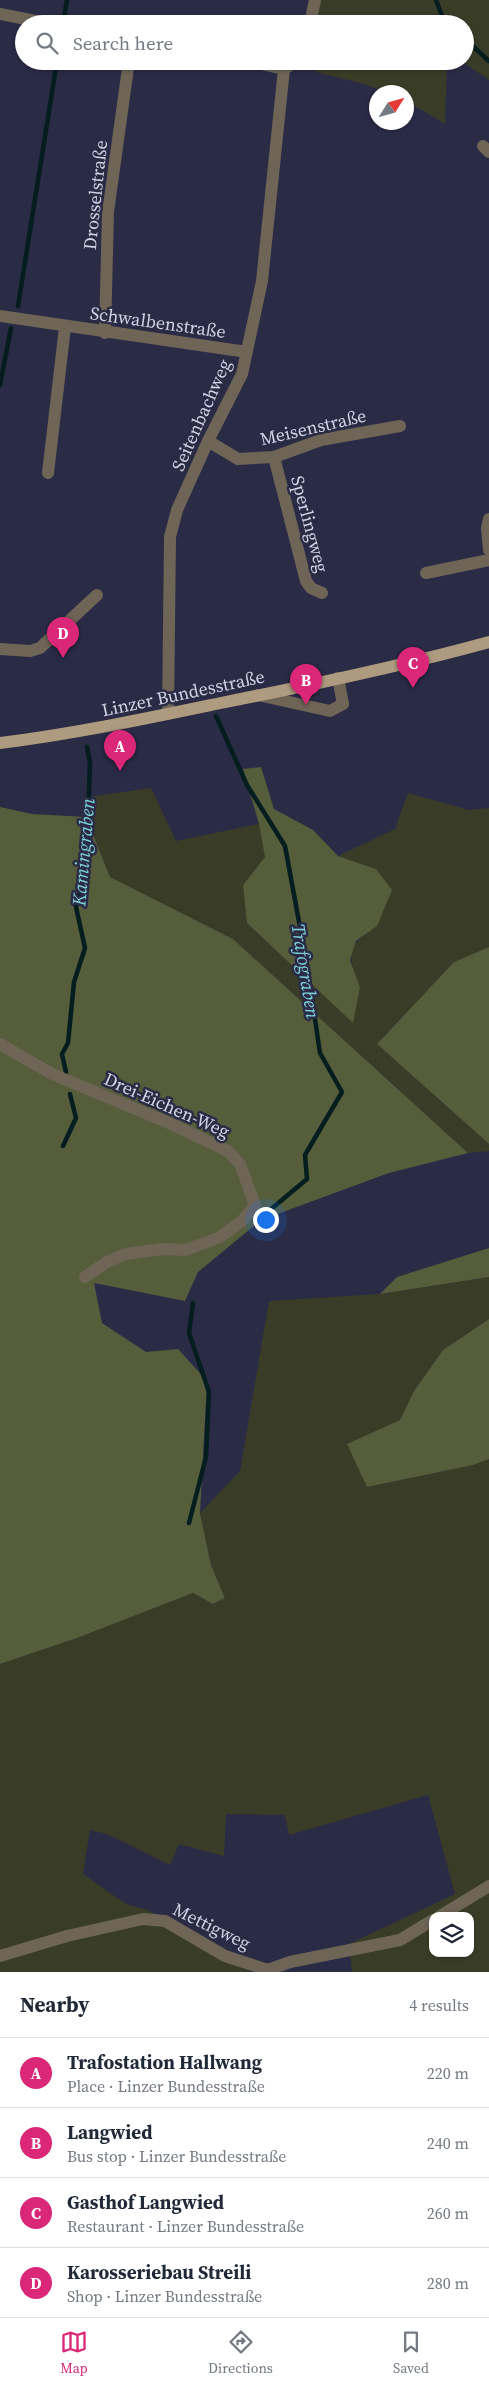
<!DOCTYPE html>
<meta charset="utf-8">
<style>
:root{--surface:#fff;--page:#f2f2f3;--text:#1f2937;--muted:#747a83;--line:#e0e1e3;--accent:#db2777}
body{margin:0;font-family:"Source Serif 4",serif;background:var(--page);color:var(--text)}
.controls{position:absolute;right:15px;bottom:15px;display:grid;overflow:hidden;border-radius:10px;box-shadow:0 1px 4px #0004}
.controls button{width:45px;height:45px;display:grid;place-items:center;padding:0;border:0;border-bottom:1px solid var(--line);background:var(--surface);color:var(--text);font:25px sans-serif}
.compass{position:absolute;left:369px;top:85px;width:45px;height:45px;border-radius:50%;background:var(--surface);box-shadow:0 1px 4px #0004;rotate:53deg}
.you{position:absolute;left:265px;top:1219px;width:18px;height:18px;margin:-12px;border:4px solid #fff;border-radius:50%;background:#1a73e8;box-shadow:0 0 0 8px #1a73e833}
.badge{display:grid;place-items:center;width:32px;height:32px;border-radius:50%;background:var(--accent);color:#fff;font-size:16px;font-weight:700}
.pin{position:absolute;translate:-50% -41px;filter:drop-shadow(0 1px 2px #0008)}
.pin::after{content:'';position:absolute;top:26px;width:18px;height:15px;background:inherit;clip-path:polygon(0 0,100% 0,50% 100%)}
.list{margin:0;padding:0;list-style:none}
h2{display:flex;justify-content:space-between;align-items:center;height:65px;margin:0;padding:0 20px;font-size:21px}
h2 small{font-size:16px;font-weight:400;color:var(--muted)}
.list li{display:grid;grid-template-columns:32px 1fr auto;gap:15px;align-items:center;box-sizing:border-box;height:70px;padding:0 20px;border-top:1px solid var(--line)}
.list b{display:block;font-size:19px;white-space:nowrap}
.list p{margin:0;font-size:16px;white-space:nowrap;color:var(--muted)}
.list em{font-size:16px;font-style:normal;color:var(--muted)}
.icon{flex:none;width:28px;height:28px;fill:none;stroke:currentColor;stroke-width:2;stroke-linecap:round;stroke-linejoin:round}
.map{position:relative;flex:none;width:489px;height:1972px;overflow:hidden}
.search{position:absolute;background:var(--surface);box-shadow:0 1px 4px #0004;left:15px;right:15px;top:15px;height:55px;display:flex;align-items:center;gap:12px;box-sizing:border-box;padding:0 18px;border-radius:28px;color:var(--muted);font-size:19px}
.sheet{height:345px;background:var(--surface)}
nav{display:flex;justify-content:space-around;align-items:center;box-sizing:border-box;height:70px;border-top:1px solid var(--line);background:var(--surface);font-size:14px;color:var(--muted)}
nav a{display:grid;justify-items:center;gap:2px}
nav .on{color:var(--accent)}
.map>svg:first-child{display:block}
.green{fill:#393d28;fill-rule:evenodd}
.forest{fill:#565d3b}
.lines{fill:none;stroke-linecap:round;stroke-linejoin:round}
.stream{stroke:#041d1f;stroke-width:4.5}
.minor{stroke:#6e6557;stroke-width:12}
.major{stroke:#ae9a7f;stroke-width:12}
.labels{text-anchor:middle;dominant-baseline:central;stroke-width:5;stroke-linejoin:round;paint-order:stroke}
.street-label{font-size:18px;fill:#d1d3e4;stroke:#2a2b45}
.water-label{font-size:19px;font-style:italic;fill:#7ed1d9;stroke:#2a2b45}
</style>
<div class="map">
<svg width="489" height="1972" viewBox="0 0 489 1972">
<rect width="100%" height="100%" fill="#2a2b45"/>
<path class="green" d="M318,0H489V80L461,61H465V24H314Z
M310,61H447L445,124L407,101L406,92H386L361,83L319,73L309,66Z
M151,788L176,841L259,824L266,857L243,885L360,987C347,952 345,948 377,926L376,869L338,856L395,829L408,793L469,810L489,808V947L454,962L377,1044L489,1144V1151L468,1153L233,939L110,877L86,817L88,797Z
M489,1277V1319L443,1350L414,1391L367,1487L473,1465L489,1459V1972H352L349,1944L455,1894L428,1795L289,1835L285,1815L226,1814L224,1856L179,1844L170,1865L107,1834L90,1830L83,1874L126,1904L148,1910L251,1972H0V1664L77,1638L193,1593L213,1604L225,1598L211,1565L200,1513L240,1471L269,1301L380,1294ZM433,1916H470V1953H433Z"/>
<path class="forest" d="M261,767L274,809L313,830L338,856L376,869L392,890L377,926L356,941L350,960L360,987L353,1023L247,923L243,885L265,857L259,824L243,769Z
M0,807L32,814L86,817L110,877L233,939L468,1153L389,1173L261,1220L198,1272L185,1301L94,1283L102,1323L146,1352L178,1349L207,1381L200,1513L211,1565L225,1598L213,1604L193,1593L77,1638L0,1664Z
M489,947V1144L377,1044L454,962Z
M489,1248V1277L380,1294L397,1277Z
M489,1319V1459L473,1465L367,1487L347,1444L400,1420L414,1391L443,1350Z"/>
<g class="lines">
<path class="stream" d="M436,0L443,18L449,24
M63,24L67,0
M465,39L489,61
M18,306L57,61
M0,385L11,328
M216,716L247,785L285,846L307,965L320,1053L342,1092L305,1155L307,1179L270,1210
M66,1072L62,1054L68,1043L74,982L85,948L76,907L83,880L88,817L90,763L87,747
M63,1146L76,1118L70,1094
M189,1523L206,1457L209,1392L189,1333L193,1303"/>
<path class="minor" d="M0,14L51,24
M310,24L315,0
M248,61L284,69
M284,69L297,61
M483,146L489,152
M0,316L247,352
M105,333L108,212L129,61
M208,441L238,459L274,457L321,440L400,426
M274,457L306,581L311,588L322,593
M48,473L65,327
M489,519L487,528L489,550
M426,573L489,560
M0,649L30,651L40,648L97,595
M258,695L330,711L343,704L338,678
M168,714L170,537L177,510L208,441L242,374L262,281L284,69
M0,1044L52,1074L169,1123L228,1151L240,1164L255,1205L242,1221L220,1237L186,1250L162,1249L125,1254L107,1262L85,1277
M440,1916L489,1886
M0,1956L67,1936L143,1919L165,1921L225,1956L268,1970L290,1962L400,1940L433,1920"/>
<path class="major" d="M0,743C73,734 144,719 216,704C307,686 399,667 489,642"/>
</g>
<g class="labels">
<g class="street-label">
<text transform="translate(95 195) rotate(-84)">Drosselstraße</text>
<text transform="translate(158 322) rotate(8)">Schwalbenstraße</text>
<text transform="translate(201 415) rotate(-66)">Seitenbachweg</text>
<text transform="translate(313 427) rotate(-13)">Meisenstraße</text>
<text transform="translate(310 524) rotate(75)">Sperlingweg</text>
<text transform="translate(183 693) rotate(-12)">Linzer Bundesstraße</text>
<text transform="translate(167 1105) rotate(24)">Drei-Eichen-Weg</text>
<text transform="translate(212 1926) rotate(26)">Mettigweg</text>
</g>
<g class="water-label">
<text transform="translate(83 852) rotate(-85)">Kamingraben</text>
<text transform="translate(306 971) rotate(81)">Trafograben</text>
</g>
</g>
</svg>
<div class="controls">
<button><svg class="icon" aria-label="layers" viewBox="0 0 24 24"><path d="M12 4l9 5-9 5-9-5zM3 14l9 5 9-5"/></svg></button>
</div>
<svg class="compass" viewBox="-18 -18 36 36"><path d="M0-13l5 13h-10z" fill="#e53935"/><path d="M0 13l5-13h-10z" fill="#747a83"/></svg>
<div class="you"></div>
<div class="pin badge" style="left:120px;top:771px">A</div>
<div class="pin badge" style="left:306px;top:705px">B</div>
<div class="pin badge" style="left:413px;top:688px">C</div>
<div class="pin badge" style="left:63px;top:658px">D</div>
<div class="search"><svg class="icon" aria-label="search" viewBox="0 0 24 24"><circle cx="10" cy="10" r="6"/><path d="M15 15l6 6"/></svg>Search here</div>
</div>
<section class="sheet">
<h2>Nearby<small>4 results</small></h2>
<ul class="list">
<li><span class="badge">A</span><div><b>Trafostation Hallwang</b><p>Place · Linzer Bundesstraße</p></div><em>220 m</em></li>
<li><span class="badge">B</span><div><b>Langwied</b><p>Bus stop · Linzer Bundesstraße</p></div><em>240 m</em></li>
<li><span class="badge">C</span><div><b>Gasthof Langwied</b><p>Restaurant · Linzer Bundesstraße</p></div><em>260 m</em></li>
<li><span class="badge">D</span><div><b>Karosseriebau Streili</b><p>Shop · Linzer Bundesstraße</p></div><em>280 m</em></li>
</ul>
</section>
<nav>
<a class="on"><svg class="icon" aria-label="map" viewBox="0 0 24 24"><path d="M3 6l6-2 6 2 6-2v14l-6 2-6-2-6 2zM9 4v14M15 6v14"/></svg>Map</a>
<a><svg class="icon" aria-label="directions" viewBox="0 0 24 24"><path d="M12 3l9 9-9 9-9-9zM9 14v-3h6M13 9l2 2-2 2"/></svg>Directions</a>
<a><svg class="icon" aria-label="saved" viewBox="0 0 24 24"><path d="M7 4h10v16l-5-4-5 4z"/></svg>Saved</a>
</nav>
